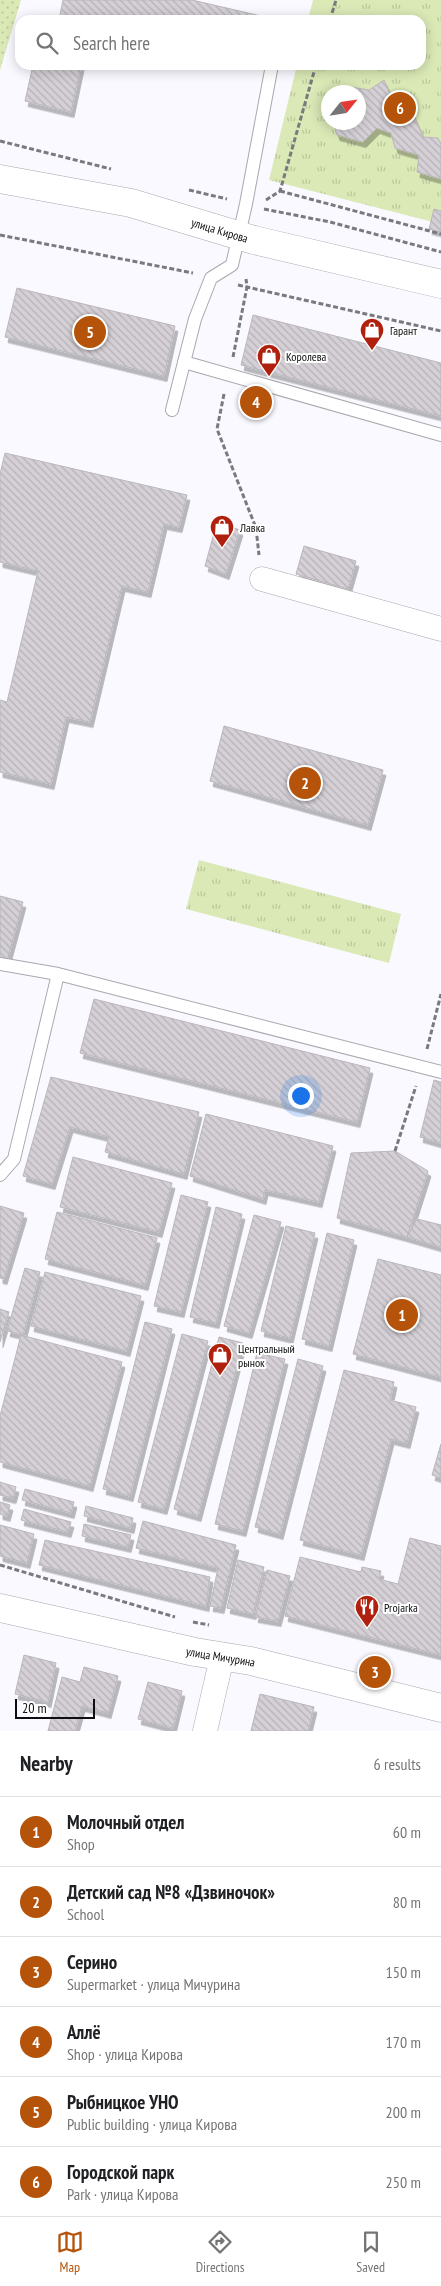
<!DOCTYPE html>
<meta charset="utf-8">
<style>
:root{--surface:#fff;--page:#f6f6f6;--text:#202124;--muted:#757577;--line:#e0e0e0;--accent:#b45309}
body{margin:0;font-family:"PT Sans Narrow",sans-serif;background:var(--page);color:var(--text)}
.compass{position:absolute;left:321px;top:85px;width:45px;height:45px;border-radius:50%;background:var(--surface);box-shadow:0 2px 12px #0003;rotate:60deg}
.scale{position:absolute;left:15px;bottom:12px;width:80px;box-sizing:border-box;padding-left:5px;border:2px solid #0e0e10;border-top:0;font-size:14px;line-height:18px;white-space:nowrap;color:#0e0e10;-webkit-text-stroke:4px #fff;paint-order:stroke}
.you{position:absolute;left:300px;top:1095px;width:18px;height:18px;margin:-12px;border:4px solid #fff;border-radius:50%;background:#1a73e8;box-shadow:0 0 0 8px #1a73e833}
.badge{display:grid;place-items:center;width:32px;height:32px;border-radius:50%;background:var(--accent);color:#fff;font-size:16px;font-weight:700}
.pin{position:absolute;translate:-50% -50%;border:2px solid #fff;box-shadow:0 1px 5px #0006}
.list{margin:0;padding:0;list-style:none}
h2{display:flex;justify-content:space-between;align-items:center;height:65px;margin:0;padding:0 20px;font-size:21px}
h2 small{font-size:16px;font-weight:400;color:var(--muted)}
.list li{display:grid;grid-template-columns:32px 1fr auto;gap:15px;align-items:center;box-sizing:border-box;height:70px;padding:0 20px;border-top:1px solid var(--line)}
.list b{display:block;font-size:19px;white-space:nowrap}
.list p{margin:0;font-size:16px;white-space:nowrap;color:var(--muted)}
.list em{font-size:16px;font-style:normal;color:var(--muted)}
.icon{flex:none;width:28px;height:28px;fill:none;stroke:currentColor;stroke-width:2;stroke-linecap:round;stroke-linejoin:round}
.map{position:relative;flex:none;width:441px;height:1731px;overflow:hidden}
.search{position:absolute;background:var(--surface);box-shadow:0 2px 12px #0003;left:15px;right:15px;top:15px;height:55px;display:flex;align-items:center;gap:12px;box-sizing:border-box;padding:0 18px;border-radius:15px;color:var(--muted);font-size:19px}
.sheet{height:485px;background:var(--surface)}
nav{display:flex;justify-content:space-around;align-items:center;box-sizing:border-box;height:70px;border-top:1px solid var(--line);background:var(--surface);font-size:14px;color:var(--muted)}
nav a{display:grid;justify-items:center;gap:2px}
nav .on{color:var(--accent)}
.map>svg:first-child{display:block}
.grass{fill:url(#grass-dots)}
.park{fill:url(#park-tufts);fill-rule:evenodd}
.building{fill:url(#building-back-hatch);stroke:#bab7bb;filter:url(#shadow)}
.lines{fill:none;stroke-linecap:round;stroke-linejoin:round}
.service-casing{stroke:#a8a8ad;stroke-width:14}
.minor-casing{stroke:#a8a8ad;stroke-width:25}
.tertiary-casing{stroke:#a8a8ad;stroke-width:29}
.secondary-casing{stroke:#a8a8ad;stroke-width:29}
.path{stroke:#7a7a7e;stroke-width:3;stroke-dasharray:5 2.5;stroke-linecap:butt}
.service{stroke:#fff;stroke-width:12}
.minor{stroke:#fff;stroke-width:24}
.tertiary{stroke:#fff;stroke-width:28}
.secondary{stroke:#fff;stroke-width:28}
.labels{text-anchor:middle;dominant-baseline:central;stroke-width:4;stroke-linejoin:round;paint-order:stroke}
.street-label{font-size:12px;fill:#0e0e10;stroke:#fff}
.poi-label{font-size:12px;fill:#0e0e10;stroke:#fff;text-anchor:start}
</style>
<div class="map">
<svg width="441" height="1731" viewBox="0 0 441 1731">
<defs>
<pattern id="grass-dots" width="8" height="8" patternUnits="userSpaceOnUse" patternTransform="scale(1.25)"><rect width="8" height="8" fill="#dae9b6"/><path d="M2 2h.1M6 6h.1" fill="none" stroke="#bac79b" stroke-width="1.8" stroke-linecap="round"/></pattern>
<pattern id="park-tufts" width="24" height="20" patternUnits="userSpaceOnUse" patternTransform="scale(1.25)"><rect width="24" height="20" fill="#dae9b6"/><path d="M3 7l-1-3M5 7V3M7 7l1-3M15 17l-1-3M17 17v-4M19 17l1-3" fill="none" stroke="#bac79b"/></pattern>
<pattern id="building-back-hatch" width="6" height="6" patternUnits="userSpaceOnUse" patternTransform="scale(1.25)"><rect width="6" height="6" fill="#d4d0d5"/><path d="M-1 5l2 2M0 0l6 6M5-1l2 2" fill="none" stroke="#b5b1b6"/></pattern>
<filter id="shadow"><feDropShadow dx="3" dy="5.5" stdDeviation="0" flood-color="#0004"/></filter>
</defs>
<rect width="100%" height="100%" fill="#f9f9ff"/>
<path class="grass" d="M0,0H21L0,70Z"/>
<path class="park" d="M313,0H441V224L269,180L297,65H421V20H308ZM328,92H358V122H328Z
M199,860L401,914L389,963L186,909Z"/>
<path class="building" d="M63,0H192L261,16L260,20H43L44,16L59,20Z
M33,65H81L71,112L25,101Z
M384,80L398,113L412,112L423,137L438,138L441,144V179L417,172L419,155L395,148L391,133L377,128L363,142L337,135L333,122H358V92H345L351,87L369,90Z
M434,209L441,211V232L429,229Z
M17,288L175,326L164,376L5,337Z
M253,315L441,363V416L241,365Z
M5,453L187,495L179,527L164,524L148,592L122,586L90,722L66,717L51,784L0,772V700L7,702L38,571L0,562V474Z
M217,522L240,530L226,574L205,566Z
M304,546L356,561L348,589L296,574Z
M224,726L383,770L368,825L210,781Z
M0,896L23,902L7,961L0,959Z
M94,999L370,1068L357,1122L80,1053Z
M51,1077L199,1112L184,1174L105,1152L109,1137L70,1127L52,1184L23,1176Z
M434,1080L441,1082V1143L420,1137Z
M206,1114L333,1146L319,1202L265,1190L263,1199L190,1176Z
M395,1151L428,1171L407,1237L337,1218L351,1153Z
M73,1157L172,1183L159,1232L60,1207Z
M181,1195L208,1202L181,1312L154,1306Z
M0,1206L24,1213L4,1279L0,1278Z
M216,1207L242,1214L216,1323L190,1317Z
M57,1212L157,1238L145,1285L45,1259Z
M254,1215L281,1222L249,1333L224,1326Z
M417,1219L441,1225V1247L407,1237Z
M286,1226L315,1233L290,1338L261,1331Z
M327,1233L354,1240L329,1346L302,1339Z
M378,1259L441,1275V1377L353,1354Z
M25,1268L40,1272L23,1335L7,1331Z
M45,1272L141,1296L127,1351L31,1326Z
M0,1309L9,1312L0,1342Z
M145,1322L172,1329L130,1496L103,1489Z
M182,1334L208,1341L164,1509L138,1502Z
M21,1335L122,1362L90,1486L0,1462V1416Z
M219,1337L243,1343L198,1516L174,1509Z
M257,1353L285,1359L243,1531L215,1524Z
M298,1359L323,1366L280,1534L255,1527Z
M344,1370L394,1382L390,1400L416,1407L407,1443L391,1439L361,1555L300,1540Z
M441,1444V1478L432,1475Z
M0,1482L16,1487L13,1498L0,1495Z
M25,1489L74,1502L71,1513L22,1500Z
M0,1502L10,1505L7,1516L0,1514Z
M86,1506L133,1518L131,1528L84,1516Z
M24,1509L71,1522L68,1532L21,1520Z
M143,1521L236,1545L221,1608L210,1606L218,1568L136,1548Z
M84,1524L131,1535L128,1547L82,1536Z
M0,1525L34,1534L27,1563L0,1556Z
M410,1538L441,1546V1655L285,1616L300,1557L361,1572L362,1567L381,1571L379,1579L398,1584Z
M45,1540L210,1577L206,1606L39,1565Z
M238,1560L264,1567L253,1614L227,1608Z
M267,1570L290,1576L278,1621L255,1617Z
M24,1655L56,1663L48,1702L15,1694Z
M84,1667L118,1676L108,1713L82,1706L75,1731H48L62,1677L80,1682Z
M148,1682L182,1691L173,1728L138,1719Z
M260,1694L314,1707L308,1731H251Z"/>
<g class="lines">
<defs>
<path id="service" d="M184,362L441,435
M172,410L195,319L211,278L232,265L246,204L272,65
M0,964L58,974L14,1159L0,1175
M58,974L441,1072"/>
<path id="minor" d="M262,579L441,629
M205,1731L222,1657"/>
<g id="tertiary">
<path id="s1" d="M0,1608L195,1652L251,1661L441,1708"/>
</g>
<g id="secondary">
<path id="s2" d="M0,179L131,203L254,240L441,284"/>
</g>
</defs>
<use href="#service" class="service-casing"/>
<use href="#minor" class="minor-casing"/>
<use href="#tertiary" class="tertiary-casing"/>
<use href="#secondary" class="secondary-casing"/>
<path class="path" d="M330,20L336,0
M0,141L111,169
M189,190L227,199
M280,191L441,234
M266,200L280,191L316,65
M264,209L330,222L441,252
M0,235L193,273
M238,285L441,331
M233,357L247,287L246,279
M224,394L217,429L256,528L259,555
M427,1049L441,994
M395,1151L416,1086
M0,1565L175,1617
M193,1622L209,1625"/>
<use href="#service" class="service"/>
<use href="#minor" class="minor"/>
<use href="#tertiary" class="tertiary"/>
<use href="#secondary" class="secondary"/>
</g>
<defs>
<symbol id="shop-pin" viewBox="-11 -11 22 30"><path d="M0 17L-7.5 6A9.5 9.5 0 1 1 7.5 6Z" fill="#af200e" stroke="#fff"/><path d="M-5-2.5h2.3a2.7 3.5 0 0 1 5.4 0H5L5.5 6h-11ZM-1.5-2.5h3a1.5 2.3 0 0 0-3 0Z" fill="#fff"/></symbol>
<symbol id="restaurant-pin" viewBox="-11 -11 22 30"><path d="M0 17L-7.5 6A9.5 9.5 0 1 1 7.5 6Z" fill="#af200e" stroke="#fff"/><path d="M-5-6h1v4h1v-4h1v4h1v-4h1v5L-1.5 .5V6h-2V.5L-5-1ZM5-6V6H3V1.5H1.5Q1.5-4 5-6Z" fill="#fff"/></symbol>
</defs>
<g fill-rule="evenodd">
<use href="#shop-pin" x="358" y="316" width="28" height="38"/>
<use href="#shop-pin" x="255" y="342" width="28" height="38"/>
<use href="#shop-pin" x="208" y="513" width="28" height="38"/>
<use href="#shop-pin" x="206" y="1341" width="28" height="38"/>
<use href="#restaurant-pin" x="353" y="1593" width="28" height="38"/>
</g>
<g class="labels">
<g class="street-label">
<text stroke="none"><textPath href="#s2" startOffset="226">улица Кирова</textPath></text>
<text stroke="none"><textPath href="#s1" startOffset="226">улица Мичурина</textPath></text>
</g>
<g class="poi-label">
<text x="390" y="330">Гарант</text>
<text x="286" y="356">Королева</text>
<text x="240" y="527">Лавка</text>
<text x="238" y="1348">Центральный<tspan x="238" dy="14">рынок</tspan></text>
<text x="384" y="1607">Projarka</text>
</g>
</g>
</svg>
<svg class="compass" viewBox="-18 -18 36 36"><path d="M0-13l5 13h-10z" fill="#e53935"/><path d="M0 13l5-13h-10z" fill="#757577"/></svg>
<div class="scale">20 m</div>
<div class="you"></div>
<div class="pin badge" style="left:402px;top:1315px">1</div>
<div class="pin badge" style="left:305px;top:783px">2</div>
<div class="pin badge" style="left:375px;top:1672px">3</div>
<div class="pin badge" style="left:256px;top:402px">4</div>
<div class="pin badge" style="left:90px;top:332px">5</div>
<div class="pin badge" style="left:400px;top:108px">6</div>
<div class="search"><svg class="icon" aria-label="search" viewBox="0 0 24 24"><circle cx="10" cy="10" r="6"/><path d="M15 15l6 6"/></svg>Search here</div>
</div>
<section class="sheet">
<h2>Nearby<small>6 results</small></h2>
<ul class="list">
<li><span class="badge">1</span><div><b>Молочный отдел</b><p>Shop</p></div><em>60 m</em></li>
<li><span class="badge">2</span><div><b>Детский сад №8 «Дзвиночок»</b><p>School</p></div><em>80 m</em></li>
<li><span class="badge">3</span><div><b>Серино</b><p>Supermarket · улица Мичурина</p></div><em>150 m</em></li>
<li><span class="badge">4</span><div><b>Аллё</b><p>Shop · улица Кирова</p></div><em>170 m</em></li>
<li><span class="badge">5</span><div><b>Рыбницкое УНО</b><p>Public building · улица Кирова</p></div><em>200 m</em></li>
<li><span class="badge">6</span><div><b>Городской парк</b><p>Park · улица Кирова</p></div><em>250 m</em></li>
</ul>
</section>
<nav>
<a class="on"><svg class="icon" aria-label="map" viewBox="0 0 24 24"><path d="M3 6l6-2 6 2 6-2v14l-6 2-6-2-6 2zM9 4v14M15 6v14"/></svg>Map</a>
<a><svg class="icon" aria-label="directions" viewBox="0 0 24 24"><path d="M12 3l9 9-9 9-9-9zM9 14v-3h6M13 9l2 2-2 2"/></svg>Directions</a>
<a><svg class="icon" aria-label="saved" viewBox="0 0 24 24"><path d="M7 4h10v16l-5-4-5 4z"/></svg>Saved</a>
</nav>
